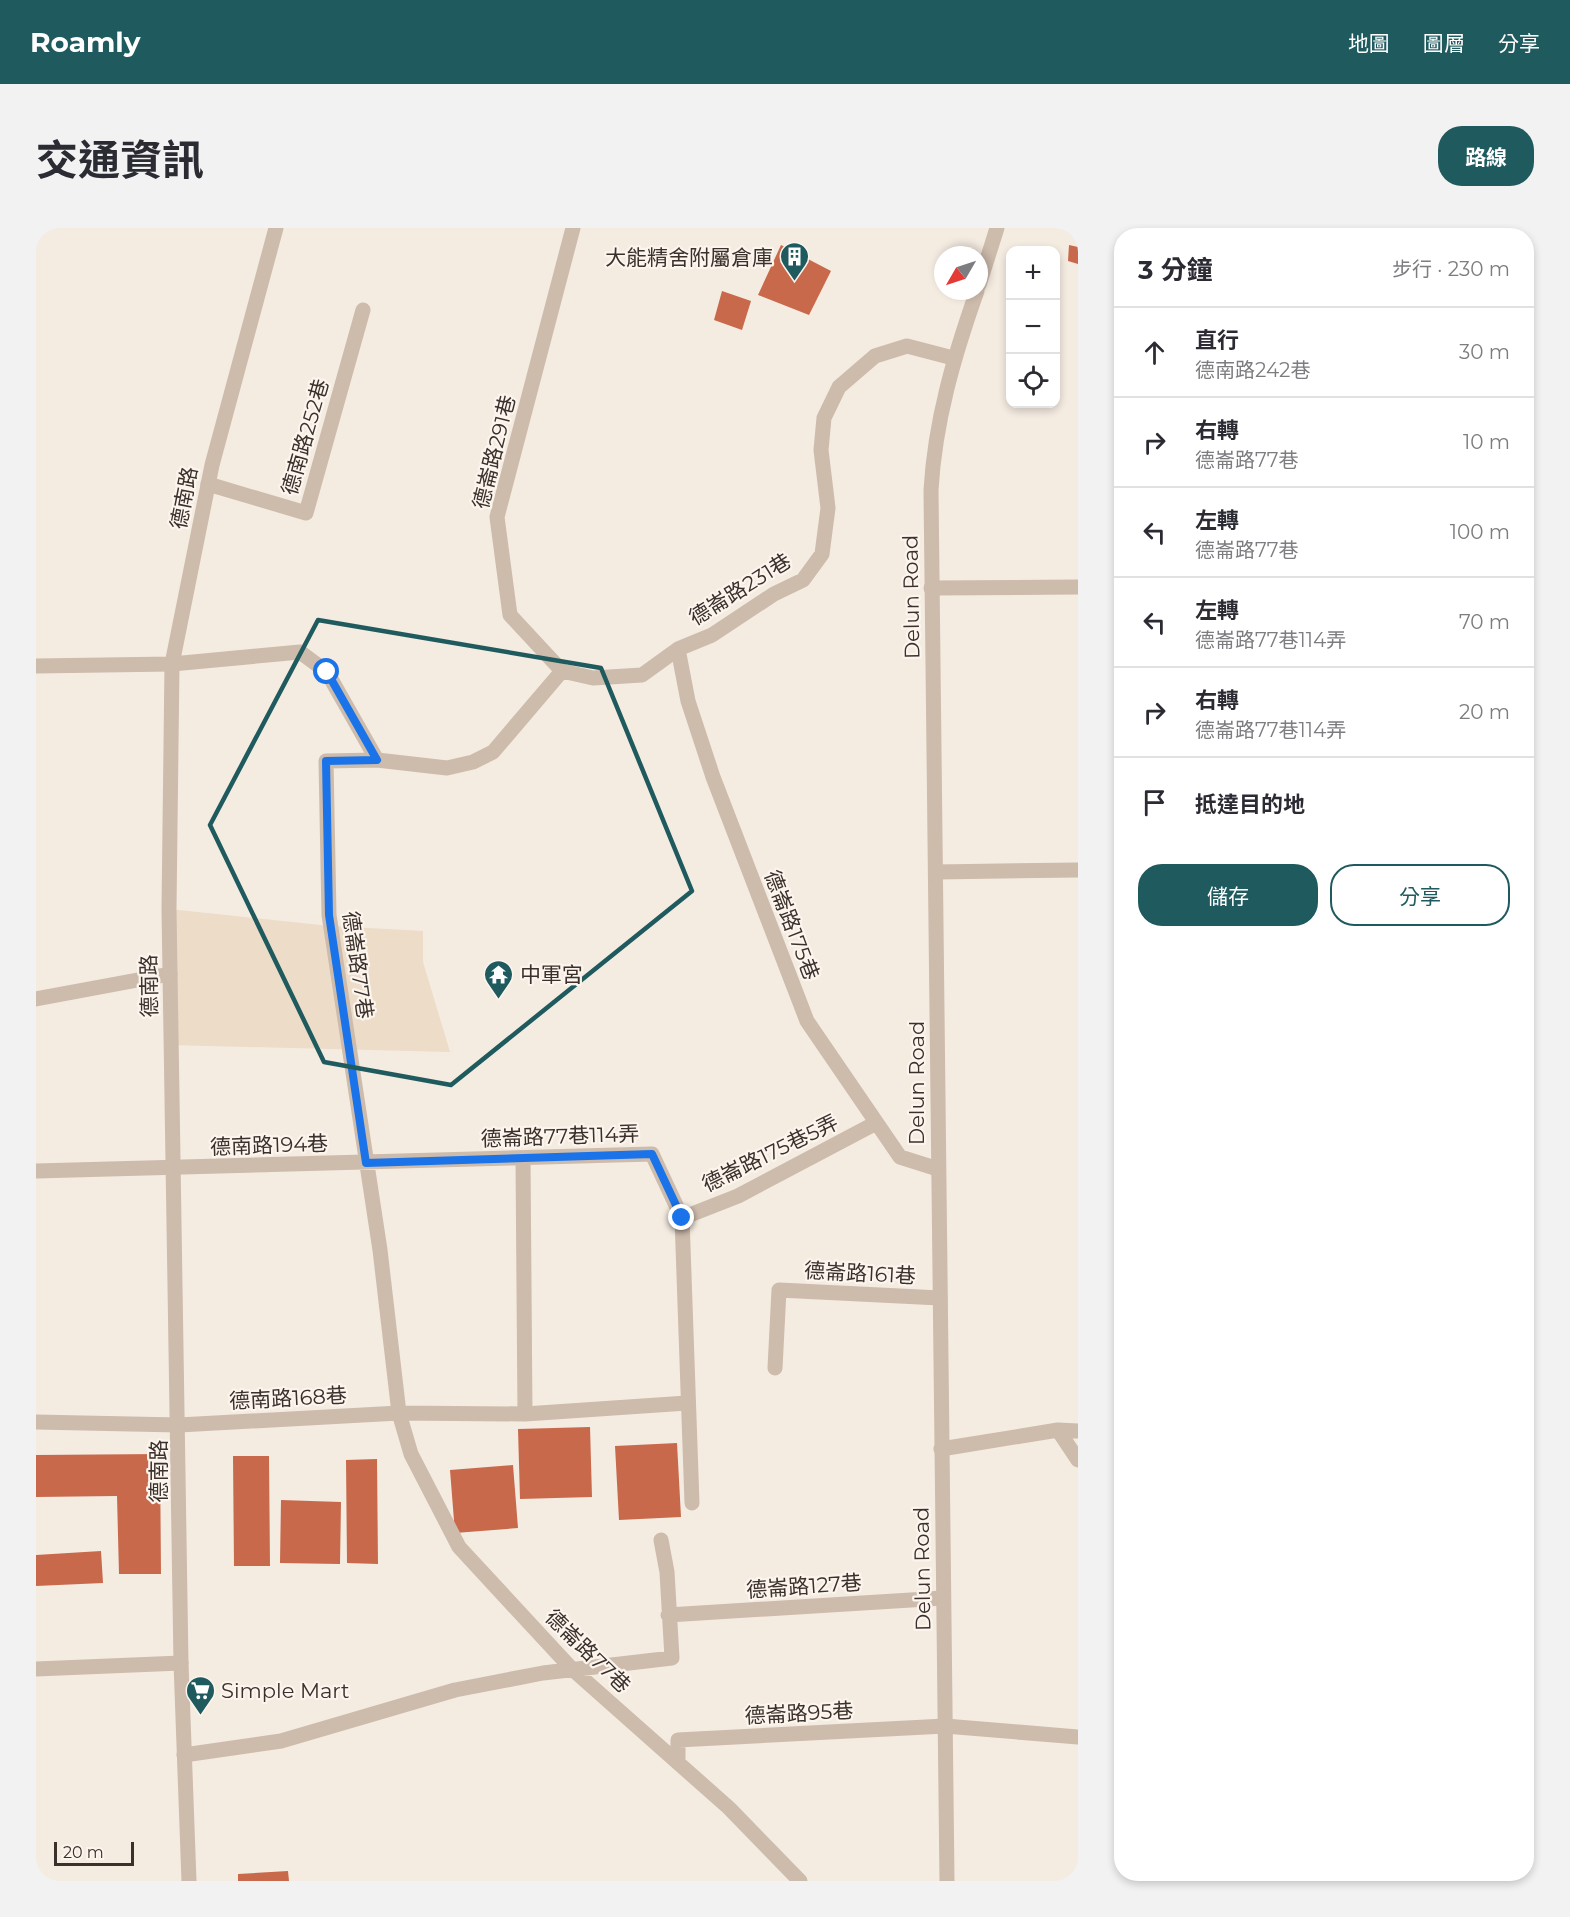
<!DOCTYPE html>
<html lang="zh-TW">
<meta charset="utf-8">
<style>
:root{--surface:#fff;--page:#f2f2f3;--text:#2b2b33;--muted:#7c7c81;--line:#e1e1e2;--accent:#1f5a5e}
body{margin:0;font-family:Montserrat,"Noto Sans TC",sans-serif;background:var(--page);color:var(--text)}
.controls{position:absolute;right:18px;top:18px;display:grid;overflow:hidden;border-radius:12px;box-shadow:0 3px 9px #0003}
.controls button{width:54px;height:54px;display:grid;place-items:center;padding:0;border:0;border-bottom:2px solid var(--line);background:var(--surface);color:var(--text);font:30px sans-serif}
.compass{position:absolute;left:898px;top:18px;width:54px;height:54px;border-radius:50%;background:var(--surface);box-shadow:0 3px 9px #0003;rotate:231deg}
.scale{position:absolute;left:18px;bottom:15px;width:80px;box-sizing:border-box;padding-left:6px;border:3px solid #3b302b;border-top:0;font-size:16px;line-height:21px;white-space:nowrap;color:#3b302b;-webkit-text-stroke:4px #fbf5ee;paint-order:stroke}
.stop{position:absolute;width:18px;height:18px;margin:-14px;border:4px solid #1a73e8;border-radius:50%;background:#fff}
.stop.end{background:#1a73e8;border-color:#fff;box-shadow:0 2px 6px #0008}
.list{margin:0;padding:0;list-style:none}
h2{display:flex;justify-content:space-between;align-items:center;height:78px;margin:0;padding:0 24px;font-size:26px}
h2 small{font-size:20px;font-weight:400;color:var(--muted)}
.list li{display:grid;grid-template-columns:39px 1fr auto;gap:18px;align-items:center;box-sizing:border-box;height:90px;padding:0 24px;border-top:2px solid var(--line)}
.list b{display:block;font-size:22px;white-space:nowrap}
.list p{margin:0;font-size:20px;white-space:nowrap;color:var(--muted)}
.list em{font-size:20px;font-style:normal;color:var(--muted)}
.actions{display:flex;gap:12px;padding:18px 24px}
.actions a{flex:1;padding:14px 0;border:2px solid var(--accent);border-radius:24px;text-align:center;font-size:21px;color:var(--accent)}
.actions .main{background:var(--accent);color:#fff}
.icon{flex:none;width:33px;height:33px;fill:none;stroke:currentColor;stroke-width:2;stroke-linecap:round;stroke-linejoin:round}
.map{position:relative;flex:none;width:1042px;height:1653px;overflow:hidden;border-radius:24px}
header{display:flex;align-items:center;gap:36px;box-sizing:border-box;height:84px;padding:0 30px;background:var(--accent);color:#fff}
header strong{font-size:28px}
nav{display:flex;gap:33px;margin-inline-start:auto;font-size:21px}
.intro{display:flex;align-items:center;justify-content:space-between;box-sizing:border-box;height:144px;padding:0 36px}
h1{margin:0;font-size:42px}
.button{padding:15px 27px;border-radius:24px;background:var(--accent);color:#fff;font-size:21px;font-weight:700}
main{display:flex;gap:36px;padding:0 36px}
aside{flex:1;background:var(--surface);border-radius:24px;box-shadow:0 3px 9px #0003}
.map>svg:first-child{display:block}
.plaza{fill:#ecdcc8}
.building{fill:#c8694b}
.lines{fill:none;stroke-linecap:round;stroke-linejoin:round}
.service{stroke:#cdbbac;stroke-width:15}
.minor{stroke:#cdbbac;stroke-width:15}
.tertiary{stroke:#cdbbac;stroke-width:15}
.route{stroke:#1a73e8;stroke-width:8}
.marked{fill:none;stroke:#1f5a5e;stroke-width:4.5;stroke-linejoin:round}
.labels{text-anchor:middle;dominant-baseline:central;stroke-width:4.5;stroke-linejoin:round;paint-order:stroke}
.poi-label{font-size:21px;fill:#3b302b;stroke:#fbf5ee;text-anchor:start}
.street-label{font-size:21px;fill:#3b302b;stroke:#fbf5ee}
</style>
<header>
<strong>Roamly</strong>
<nav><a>地圖</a><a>圖層</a><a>分享</a></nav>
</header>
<div class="intro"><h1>交通資訊</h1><a class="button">路線</a></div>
<main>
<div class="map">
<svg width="1042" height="1653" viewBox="0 0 1042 1653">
<rect width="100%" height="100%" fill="#f4ebe1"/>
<path class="plaza" d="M133,681L294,698L387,703V734L414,824L135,817Z"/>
<path class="building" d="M745,17L795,43L773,87L722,67Z
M1033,17L1042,19V36L1032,33Z
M686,63L715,73L706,102L678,92Z
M554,1199L556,1269L484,1271L482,1201Z
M641,1215L645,1289L583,1292L579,1218Z
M124,1226L125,1346H83L81,1268L0,1269V1227Z
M197,1228H233L234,1338H198Z
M341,1231L342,1336L311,1335L310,1232Z
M477,1237L482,1300L419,1305L414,1242Z
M245,1272L305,1274L304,1336L244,1335Z
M65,1323L67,1355L0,1358V1327Z
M252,1643L253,1653H202V1646Z"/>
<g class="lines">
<path class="service" d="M172,256L270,285L327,82
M895,360L1042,359
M642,421L652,473L677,549L771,793L864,929L902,941
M0,438L136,436L264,424L291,444L341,532
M526,443L457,524L437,534L411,540L341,532L290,533L293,687L344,1022L363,1185L375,1226L423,1319L535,1440L693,1580L764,1653
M526,443L557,450L606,447L642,421L676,407L738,366L767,352L786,326L792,280L785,222L788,190L803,159L839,128L871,118L917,130
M526,443L474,387L461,289L537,0
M900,644L1042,642
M0,771L134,746
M487,930L489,1186
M0,943L616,926L646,990L656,1275
M646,990L702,968L840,895
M739,1140L743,1062L904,1070
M0,1194L143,1197L363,1185L489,1186L651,1175
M1022,1202L1042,1203
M905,1221L1022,1202L1042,1232
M632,1387L907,1370
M0,1441L145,1435
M148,1527L245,1513L419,1462L507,1445L636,1430L631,1344L625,1312
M642,1534V1512L909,1498L1042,1509"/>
<path class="minor" d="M153,1653L145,1435L133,681L136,436L176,237L240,0"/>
<path class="tertiary" d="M943,57L961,0
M911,1653L895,262C899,193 918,128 941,63"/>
</g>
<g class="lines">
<path class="route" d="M291,444L341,532L290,533L293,687L330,935L616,926L646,990"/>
</g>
<path class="marked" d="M282,392L565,440L656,663L415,857L288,834L174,597Z"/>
<defs>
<symbol id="building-pin" viewBox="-11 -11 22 30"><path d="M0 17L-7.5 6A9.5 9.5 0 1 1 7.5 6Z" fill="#1f5a5e" stroke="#fbf5ee"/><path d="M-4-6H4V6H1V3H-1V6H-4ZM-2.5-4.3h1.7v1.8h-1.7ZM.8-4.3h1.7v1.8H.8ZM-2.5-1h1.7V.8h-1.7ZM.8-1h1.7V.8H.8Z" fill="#fff"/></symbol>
<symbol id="temple-pin" viewBox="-11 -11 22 30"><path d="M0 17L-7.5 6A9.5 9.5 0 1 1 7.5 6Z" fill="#1f5a5e" stroke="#fbf5ee"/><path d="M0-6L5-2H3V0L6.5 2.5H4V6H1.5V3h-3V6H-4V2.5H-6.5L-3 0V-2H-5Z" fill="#fff"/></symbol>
<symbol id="supermarket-pin" viewBox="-11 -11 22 30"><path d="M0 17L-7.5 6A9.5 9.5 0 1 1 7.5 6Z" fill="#1f5a5e" stroke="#fbf5ee"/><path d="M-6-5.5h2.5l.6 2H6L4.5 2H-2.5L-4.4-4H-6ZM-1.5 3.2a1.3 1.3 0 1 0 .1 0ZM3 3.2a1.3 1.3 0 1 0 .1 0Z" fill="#fff"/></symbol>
</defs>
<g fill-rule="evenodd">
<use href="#building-pin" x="742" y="12" width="33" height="45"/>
<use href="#temple-pin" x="446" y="730" width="33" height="45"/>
<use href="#supermarket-pin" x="148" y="1446" width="33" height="45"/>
</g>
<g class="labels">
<g class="poi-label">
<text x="737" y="29" text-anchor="end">大能精舍附屬倉庫</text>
<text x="484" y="746">中軍宮</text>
<text x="185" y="1462">Simple Mart</text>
</g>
<g class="street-label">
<text transform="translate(269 209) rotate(-74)">德南路252巷</text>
<text transform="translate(458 224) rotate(-76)">德崙路291巷</text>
<text transform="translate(148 270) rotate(-79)">德南路</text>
<text transform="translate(704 361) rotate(-32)">德崙路231巷</text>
<text transform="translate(875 369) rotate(-91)">Delun Road</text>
<text transform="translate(756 697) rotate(69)">德崙路175巷</text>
<text transform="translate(322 737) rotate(82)">德崙路77巷</text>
<text transform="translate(113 758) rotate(-91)">德南路</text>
<text transform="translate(880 855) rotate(-90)">Delun Road</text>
<text transform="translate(524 908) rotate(-2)">德崙路77巷114弄</text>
<text transform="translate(233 917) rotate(-2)">德南路194巷</text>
<text transform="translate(734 925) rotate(-26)">德崙路175巷5弄</text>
<text transform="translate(824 1045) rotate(3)">德崙路161巷</text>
<text transform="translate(252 1170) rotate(-3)">德南路168巷</text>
<text transform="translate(122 1243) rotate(-90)">德南路</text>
<text transform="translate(886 1341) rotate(-91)">Delun Road</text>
<text transform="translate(768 1358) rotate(-4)">德崙路127巷</text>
<text transform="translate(552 1423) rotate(44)">德崙路77巷</text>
<text transform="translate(763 1485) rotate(-3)">德崙路95巷</text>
</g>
</g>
</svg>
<div class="controls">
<button>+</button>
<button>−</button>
<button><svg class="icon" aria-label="locate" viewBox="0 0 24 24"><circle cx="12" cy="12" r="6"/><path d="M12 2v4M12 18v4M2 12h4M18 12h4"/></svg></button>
</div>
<svg class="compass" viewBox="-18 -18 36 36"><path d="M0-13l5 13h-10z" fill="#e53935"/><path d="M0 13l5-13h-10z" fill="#7c7c81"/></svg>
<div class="scale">20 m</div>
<div class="stop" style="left:291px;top:444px"></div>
<div class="stop end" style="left:646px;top:990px"></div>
</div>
<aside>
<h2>3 分鐘<small>步行 · 230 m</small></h2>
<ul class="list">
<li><svg class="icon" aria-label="ahead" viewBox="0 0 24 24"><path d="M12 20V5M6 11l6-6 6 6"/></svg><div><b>直行</b><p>德南路242巷</p></div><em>30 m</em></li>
<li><svg class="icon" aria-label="right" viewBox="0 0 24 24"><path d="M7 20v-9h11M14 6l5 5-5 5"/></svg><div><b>右轉</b><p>德崙路77巷</p></div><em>10 m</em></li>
<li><svg class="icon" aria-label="left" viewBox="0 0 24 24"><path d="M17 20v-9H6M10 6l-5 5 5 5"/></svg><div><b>左轉</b><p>德崙路77巷</p></div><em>100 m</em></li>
<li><svg class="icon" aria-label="left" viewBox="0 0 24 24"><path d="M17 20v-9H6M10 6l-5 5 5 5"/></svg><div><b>左轉</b><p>德崙路77巷114弄</p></div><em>70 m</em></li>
<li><svg class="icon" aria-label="right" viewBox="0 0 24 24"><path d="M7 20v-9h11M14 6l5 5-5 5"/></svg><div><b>右轉</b><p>德崙路77巷114弄</p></div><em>20 m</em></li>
<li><svg class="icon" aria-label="arrive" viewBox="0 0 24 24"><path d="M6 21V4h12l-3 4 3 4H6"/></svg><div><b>抵達目的地</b></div></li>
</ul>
<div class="actions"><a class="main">儲存</a><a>分享</a></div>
</aside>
</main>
